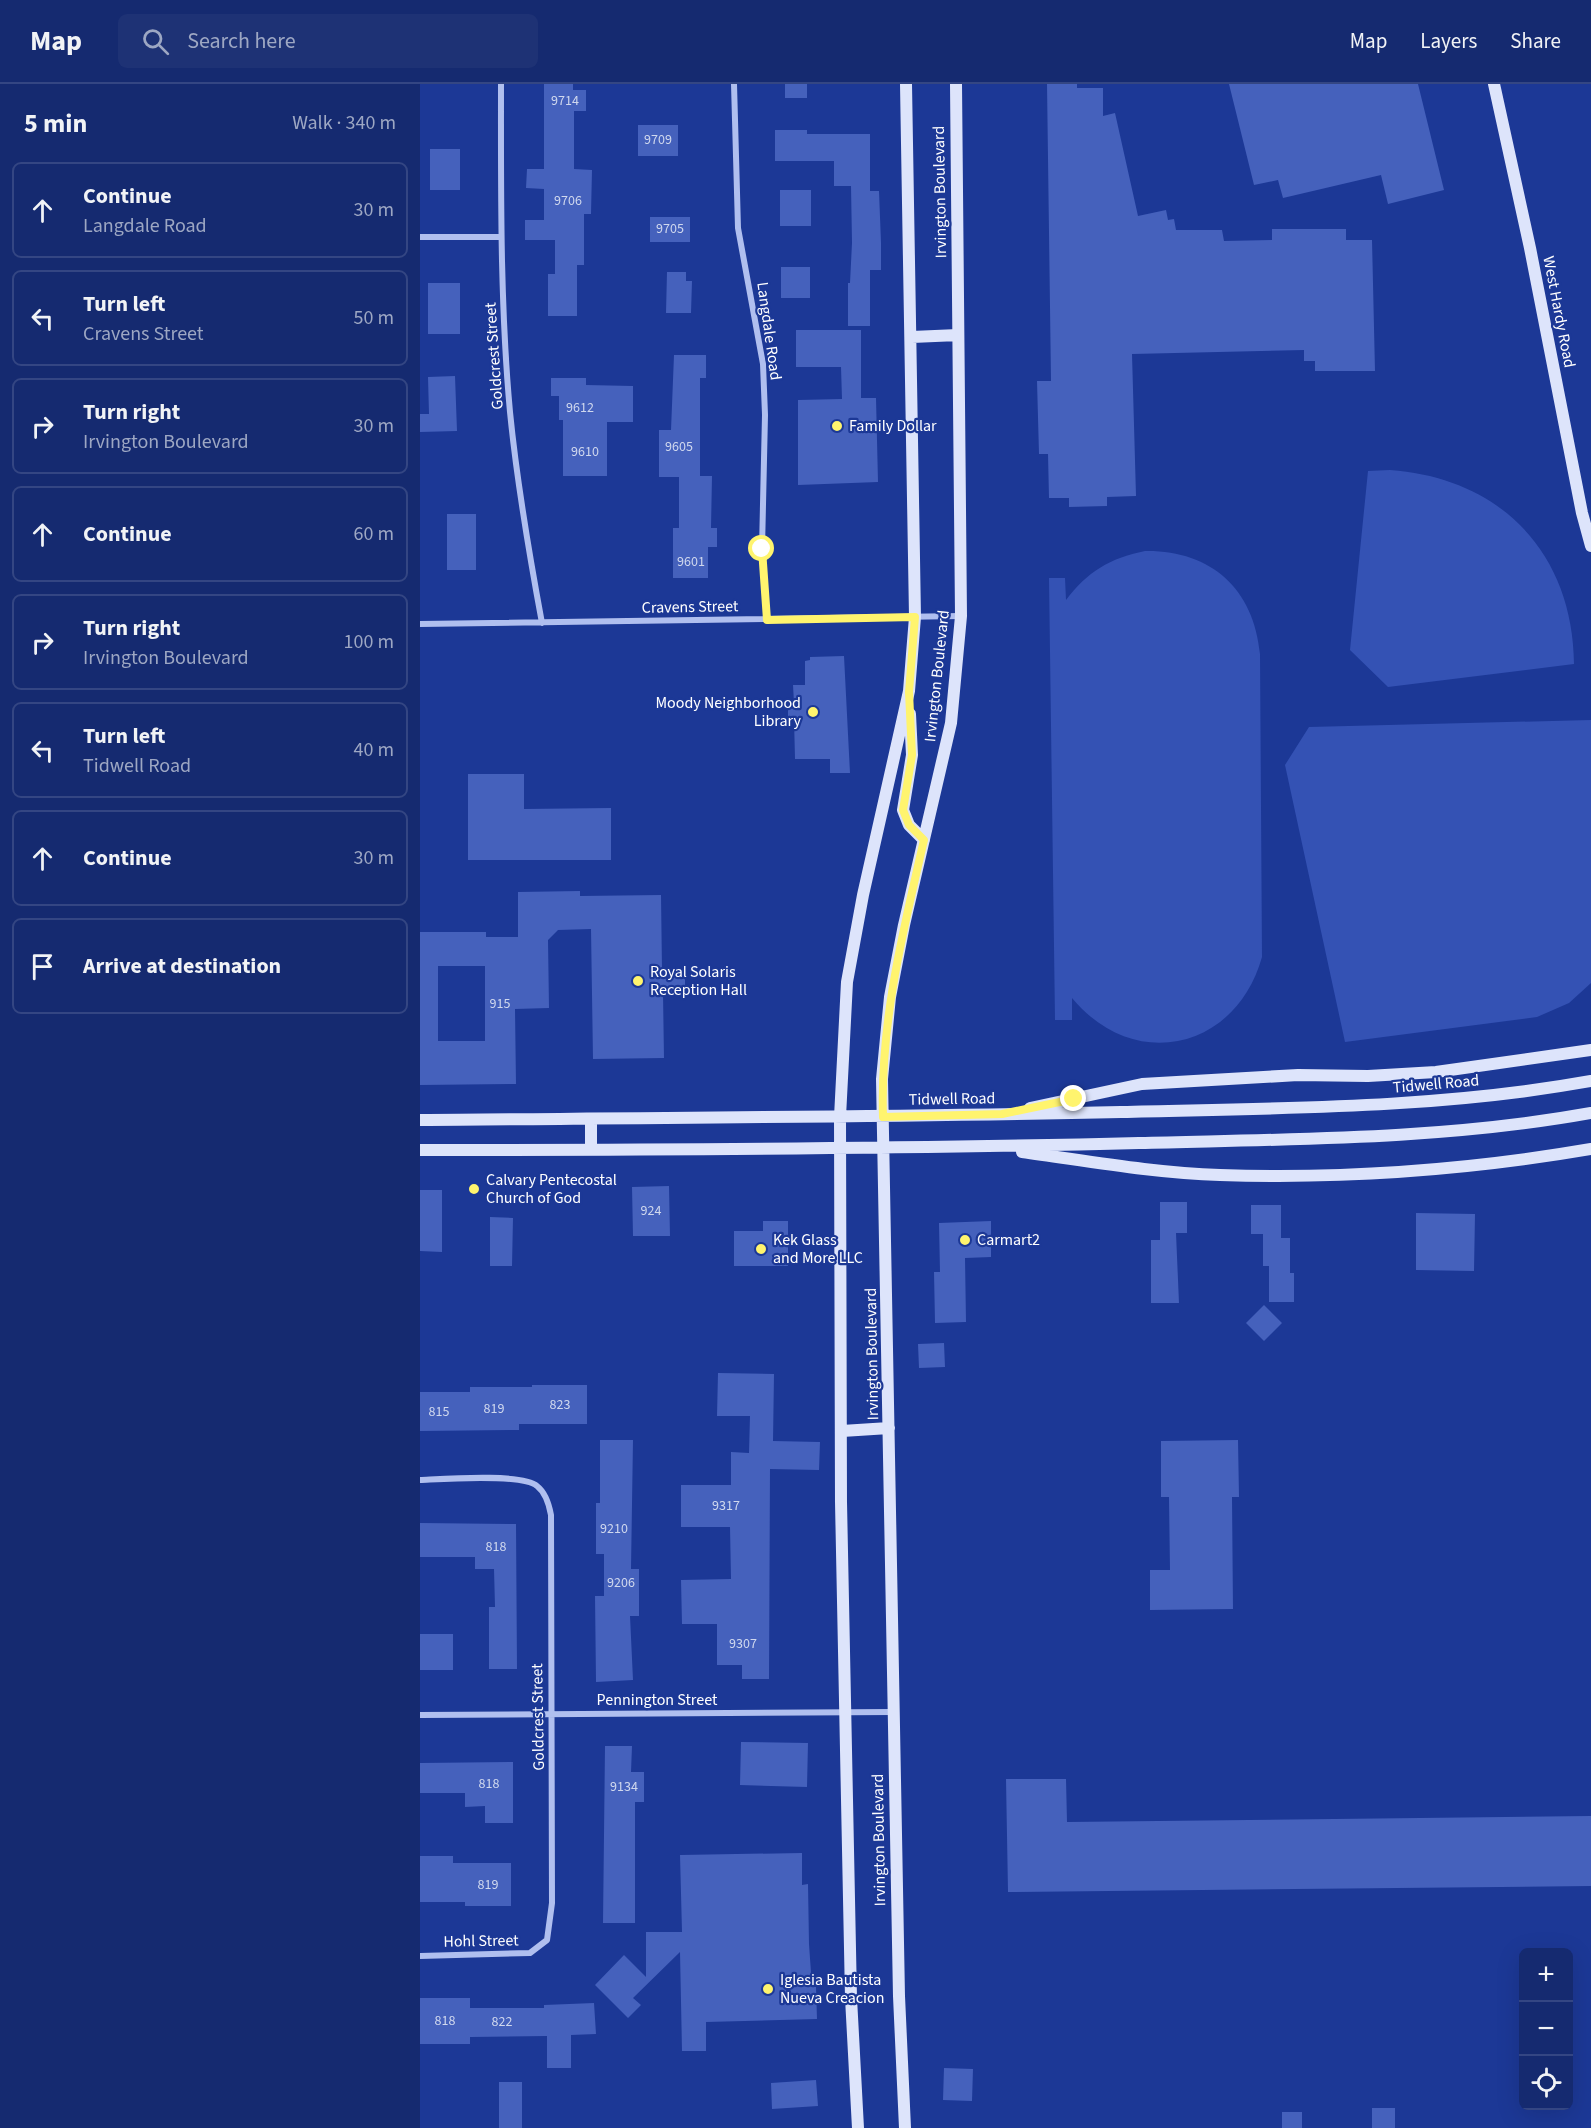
<!DOCTYPE html>
<meta charset="utf-8">
<style>
:root{--surface:#152a70;--page:#1e3275;--text:#f1f3f6;--muted:#9da7c3;--line:#344683}
body{margin:0;font-family:"Source Sans 3",sans-serif;background:var(--page);color:var(--text)}
.controls{position:absolute;right:18px;bottom:18px;display:grid;overflow:hidden;border-radius:9px;box-shadow:0 6px 24px #0002}
.controls button{width:54px;height:54px;display:grid;place-items:center;padding:0;border:0;border-bottom:2px solid var(--line);background:var(--surface);color:var(--text);font:30px sans-serif}
.stop{position:absolute;width:18px;height:18px;margin:-14px;border:4px solid #fff46e;border-radius:50%;background:#fff}
.stop.end{background:#fff46e;border-color:#fff;box-shadow:0 2px 6px #0008}
.list{margin:0;padding:0;list-style:none}
h2{display:flex;justify-content:space-between;align-items:center;height:78px;margin:0;padding:0 24px;font-size:26px}
h2 small{font-size:20px;font-weight:400;color:var(--muted)}
.list li{display:grid;grid-template-columns:39px 1fr auto;gap:18px;align-items:center;box-sizing:border-box;height:96px;margin:0 12px 12px;padding:0 12px;border:2px solid var(--line);border-radius:9px}
.list b{display:block;font-size:22px;white-space:nowrap}
.list p{margin:0;font-size:20px;white-space:nowrap;color:var(--muted)}
.list em{font-size:20px;font-style:normal;color:var(--muted)}
.icon{flex:none;width:33px;height:33px;fill:none;stroke:currentColor;stroke-width:2;stroke-linecap:round;stroke-linejoin:round}
.map{position:relative;flex:none;width:1171px;height:2044px;overflow:hidden}
header{display:flex;align-items:center;gap:36px;box-sizing:border-box;height:84px;padding:0 30px;background:var(--surface);border-bottom:2px solid var(--line)}
header strong{font-size:28px}
nav{display:flex;gap:33px;margin-inline-start:auto;font-size:21px}
.search{width:420px;height:54px;background:var(--page);display:flex;align-items:center;gap:15px;box-sizing:border-box;padding:0 21px;border-radius:9px;color:var(--muted);font-size:22px}
main{display:flex}
aside{flex:1;background:var(--surface)}
.map>svg:first-child{display:block}
.green{fill:#3452b4}
.building{fill:#4561bc;fill-rule:evenodd}
.lines{fill:none;stroke-linecap:round;stroke-linejoin:round}
.street{stroke:#b0bfef;stroke-width:6}
.secondary{stroke:#dde4fb;stroke-width:12}
.route{stroke:#fff46e;stroke-width:8}
.poi-dot{fill:#fff46e;stroke:#1c3896;stroke-width:2}
.labels{text-anchor:middle;dominant-baseline:central;stroke-width:4.5;stroke-linejoin:round;paint-order:stroke}
.number-label{font-size:14px;fill:#d0d8ee}
.street-label{font-size:16px;fill:#fff;stroke:#1c3896}
.poi-label{font-size:16px;fill:#fff;stroke:#1c3896;text-anchor:start}
</style>
<header>
<strong>Map</strong>
<div class="search"><svg class="icon" aria-label="search" viewBox="0 0 24 24"><circle cx="10" cy="10" r="6"/><path d="M15 15l6 6"/></svg>Search here</div>
<nav><a>Map</a><a>Layers</a><a>Share</a></nav>
</header>
<main>
<aside>
<h2>5 min<small>Walk · 340 m</small></h2>
<ul class="list">
<li><svg class="icon" aria-label="ahead" viewBox="0 0 24 24"><path d="M12 20V5M6 11l6-6 6 6"/></svg><div><b>Continue</b><p>Langdale Road</p></div><em>30 m</em></li>
<li><svg class="icon" aria-label="left" viewBox="0 0 24 24"><path d="M17 20v-9H6M10 6l-5 5 5 5"/></svg><div><b>Turn left</b><p>Cravens Street</p></div><em>50 m</em></li>
<li><svg class="icon" aria-label="right" viewBox="0 0 24 24"><path d="M7 20v-9h11M14 6l5 5-5 5"/></svg><div><b>Turn right</b><p>Irvington Boulevard</p></div><em>30 m</em></li>
<li><svg class="icon" aria-label="ahead" viewBox="0 0 24 24"><path d="M12 20V5M6 11l6-6 6 6"/></svg><div><b>Continue</b></div><em>60 m</em></li>
<li><svg class="icon" aria-label="right" viewBox="0 0 24 24"><path d="M7 20v-9h11M14 6l5 5-5 5"/></svg><div><b>Turn right</b><p>Irvington Boulevard</p></div><em>100 m</em></li>
<li><svg class="icon" aria-label="left" viewBox="0 0 24 24"><path d="M17 20v-9H6M10 6l-5 5 5 5"/></svg><div><b>Turn left</b><p>Tidwell Road</p></div><em>40 m</em></li>
<li><svg class="icon" aria-label="ahead" viewBox="0 0 24 24"><path d="M12 20V5M6 11l6-6 6 6"/></svg><div><b>Continue</b></div><em>30 m</em></li>
<li><svg class="icon" aria-label="arrive" viewBox="0 0 24 24"><path d="M6 21V4h12l-3 4 3 4H6"/></svg><div><b>Arrive at destination</b></div></li>
</ul>
</aside>
<div class="map">
<svg width="1171" height="2044" viewBox="0 0 1171 2044">
<rect width="100%" height="100%" fill="#1c3896"/>
<path class="green" d="M970,386C1081,394 1153,469 1154,580L968,603L930,566L948,387Z
M725,467C790,466 834,504 840,570L842,873C816,966 714,989 652,914V936H635L629,494H645L646,516C667,488 690,474 725,467Z
M1171,636V899L1149,919L1117,933L925,958L865,681L889,643Z"/>
<path class="building" d="M124,0H153V6H166V27H154V85L172,86L171,130H164V181H157V232H128V190H135V156H105V136H124V105L106,104L107,85H124Z
M365,0H387V14H365Z
M627,0H657V4H683V32L695,29L718,132L746,126L748,136L754,135L756,146H802L804,157L852,156V145H926V156H952L955,287H895V277H884V266L712,270L716,412L687,413V422L649,423V414H629L628,370H619L617,297H631Z
M809,0H998L1024,106L968,120L961,91L863,114L858,96L834,101Z
M218,41H258V72H218Z
M355,46H387V50H450V107H459L461,159V186H450V242H428V199H430L432,159L431,102H414V77H355Z
M10,65H40V106H10Z
M360,106H391V142H360Z
M230,133H270V158H230Z
M361,183H390V214H361Z
M247,188H266V197H272L271,229H246Z
M8,199H40V250H8Z
M376,246H441V314H456L458,398L378,401V316L422,315L421,283H376Z
M254,271H286V294H280V392H292L291,444H297V463H288V494H253V444H259V393H239V346H251Z
M35,292L37,347L0,348V330H9L8,293Z
M131,294H166V301L213,302V338H187V392H143V336H139V312H131Z
M27,430H56V486H27Z
M424,572L430,689H410V675H375L374,635H368V620L374,619L373,601H385V577L390,576V573Z
M48,690H104V725L191,724V776H48Z
M160,807V812L241,811L242,886H265V909H243L244,974L173,975L171,845L138,846L128,856L129,924L95,925L96,1000L0,1001V848H66V853H98V808ZM18,882H65V957H18Z
M249,1102L250,1152H213L212,1103Z
M0,1106H22V1168L0,1167Z
M740,1118H767V1149H756L759,1219H731V1156H740Z
M831,1121H861V1154H870V1189H874V1218H849V1182H843V1150H831Z
M996,1129L1055,1130L1054,1187L996,1186Z
M70,1133L93,1134L92,1182H70Z
M343,1137H368V1182H314V1147H343Z
M571,1137V1173L545,1174L546,1238L515,1239L514,1188H520L519,1139Z
M844,1221L862,1239L844,1257L826,1239Z
M524,1259L525,1283L499,1284L498,1260Z
M298,1289L354,1290L353,1357L400,1358L399,1386L350,1385L349,1595H322V1581H297V1540H262L261,1496L311,1495L310,1443H261V1401H311V1368L329,1369L330,1332H297Z
M112,1301H167V1340H99V1346L0,1347V1308H50V1303H112Z
M180,1356H213L211,1485H219V1532H210L213,1596L176,1598L175,1512H184V1470H176V1419H180Z
M818,1356L819,1413H812L813,1525L730,1526V1486H750L749,1413H741V1357Z
M0,1439L96,1440L97,1585H69V1523H75L74,1485H55V1473H0Z
M0,1550H33V1586H0Z
M321,1658L388,1659L387,1703L320,1701Z
M185,1662H212L211,1688H224V1718H215V1839H183Z
M93,1678V1739H65V1722L45,1723V1709H0V1679Z
M586,1695H646L647,1738L1171,1732V1802L588,1808Z
M382,1769V1801L388,1800L389,1860L392,1903H396L397,1935L286,1938V1967H262L260,1868L213,1914L221,1921L208,1934L175,1901L204,1871L226,1893V1848H262L260,1771Z
M0,1772H33V1779H91V1822H45V1818H0Z
M0,1914H50V1924H124V1921L174,1919L176,1950L151,1951V1984H127V1952L50,1953V1960H0Z
M524,1984L553,1985L552,2017L523,2016Z
M396,1996L398,2022L352,2025L351,1999Z
M79,1998H102V2044H79Z
M952,2024H975V2044H952Z
M862,2028H882V2044H862Z"/>
<g class="lines">
<path class="street" d="M81,0C81,109 80,219 90,328C97,399 109,469 122,539
M314,0L318,144L343,280L345,331L342,465L347,536
M0,153H81
M0,540L541,532
M0,1396C23,1395 102,1389 117,1402C126,1409 129,1420 131,1431L132,1819L127,1856L110,1869L0,1872
M0,1631L473,1628"/>
<path class="secondary" d="M1074,0L1110,164L1162,429L1171,462
M492,253L538,251
M490,630L492,671L483,726L489,741L504,756
M610,1024L722,1000L878,991L948,992L1016,988L1171,966
M0,1036C234,1034 467,1033 701,1028C858,1024 1016,1025 1171,997
M0,1066C240,1066 479,1065 719,1059C870,1055 1022,1056 1171,1029
M171,1066V1035
M602,1068C668,1077 734,1089 800,1091C924,1095 1049,1086 1171,1065
M422,1347L469,1344
M438,2044L431,1914L421,1418L420,1033L427,898L443,811L489,607L495,533L486,0
M485,2044L479,1912L462,995L470,913L484,841L531,639L541,532L536,0"/>
</g>
<g class="lines">
<path class="route" d="M342,465L347,536L495,533L489,608L492,671L483,726L489,741L504,756C483,847 460,939 463,1033L582,1030L654,1015"/>
</g>
<g class="poi-dot">
<circle cx="417" cy="342" r="6"/>
<circle cx="393" cy="628" r="6"/>
<circle cx="218" cy="897" r="6"/>
<circle cx="54" cy="1105" r="6"/>
<circle cx="545" cy="1156" r="6"/>
<circle cx="341" cy="1165" r="6"/>
<circle cx="348" cy="1905" r="6"/>
</g>
<g class="labels">
<g class="number-label">
<text x="145" y="17">9714</text>
<text x="238" y="56">9709</text>
<text x="148" y="117">9706</text>
<text x="250" y="145">9705</text>
<text x="160" y="324">9612</text>
<text x="259" y="363">9605</text>
<text x="165" y="368">9610</text>
<text x="271" y="478">9601</text>
<text x="80" y="920">915</text>
<text x="231" y="1127">924</text>
<text x="140" y="1321">823</text>
<text x="74" y="1325">819</text>
<text x="19" y="1328">815</text>
<text x="306" y="1422">9317</text>
<text x="194" y="1445">9210</text>
<text x="76" y="1463">818</text>
<text x="201" y="1499">9206</text>
<text x="323" y="1560">9307</text>
<text x="69" y="1700">818</text>
<text x="204" y="1703">9134</text>
<text x="68" y="1801">819</text>
<text x="25" y="1937">818</text>
<text x="82" y="1938">822</text>
</g>
<g class="street-label">
<text transform="translate(520 108) rotate(-91)">Irvington Boulevard</text>
<text transform="translate(1139 228) rotate(79)">West Hardy Road</text>
<text transform="translate(349 247) rotate(82)">Langdale Road</text>
<text transform="translate(74 272) rotate(-94)">Goldcrest Street</text>
<text transform="translate(270 523) rotate(-1)">Cravens Street</text>
<text transform="translate(517 592) rotate(-84)">Irvington Boulevard</text>
<text transform="translate(1016 1000) rotate(-5)">Tidwell Road</text>
<text transform="translate(532 1015) rotate(-1)">Tidwell Road</text>
<text transform="translate(452 1270) rotate(-91)">Irvington Boulevard</text>
<text x="237" y="1616">Pennington Street</text>
<text transform="translate(118 1633) rotate(-91)">Goldcrest Street</text>
<text transform="translate(459 1756) rotate(-91)">Irvington Boulevard</text>
<text transform="translate(61 1857) rotate(-1)">Hohl Street</text>
</g>
<g class="poi-label">
<text x="429" y="342">Family Dollar</text>
<text x="381" y="619" text-anchor="end">Moody Neighborhood<tspan x="381" dy="18">Library</tspan></text>
<text x="230" y="888">Royal Solaris<tspan x="230" dy="18">Reception Hall</tspan></text>
<text x="66" y="1096">Calvary Pentecostal<tspan x="66" dy="18">Church of God</tspan></text>
<text x="353" y="1156">Kek Glass<tspan x="353" dy="18">and More LLC</tspan></text>
<text x="557" y="1156">Carmart2</text>
<text x="360" y="1896">Iglesia Bautista<tspan x="360" dy="18">Nueva Creacion</tspan></text>
</g>
</g>
</svg>
<div class="controls">
<button>+</button>
<button>−</button>
<button><svg class="icon" aria-label="locate" viewBox="0 0 24 24"><circle cx="12" cy="12" r="6"/><path d="M12 2v4M12 18v4M2 12h4M18 12h4"/></svg></button>
</div>
<div class="stop" style="left:342px;top:465px"></div>
<div class="stop end" style="left:654px;top:1015px"></div>
</div>
</main>
